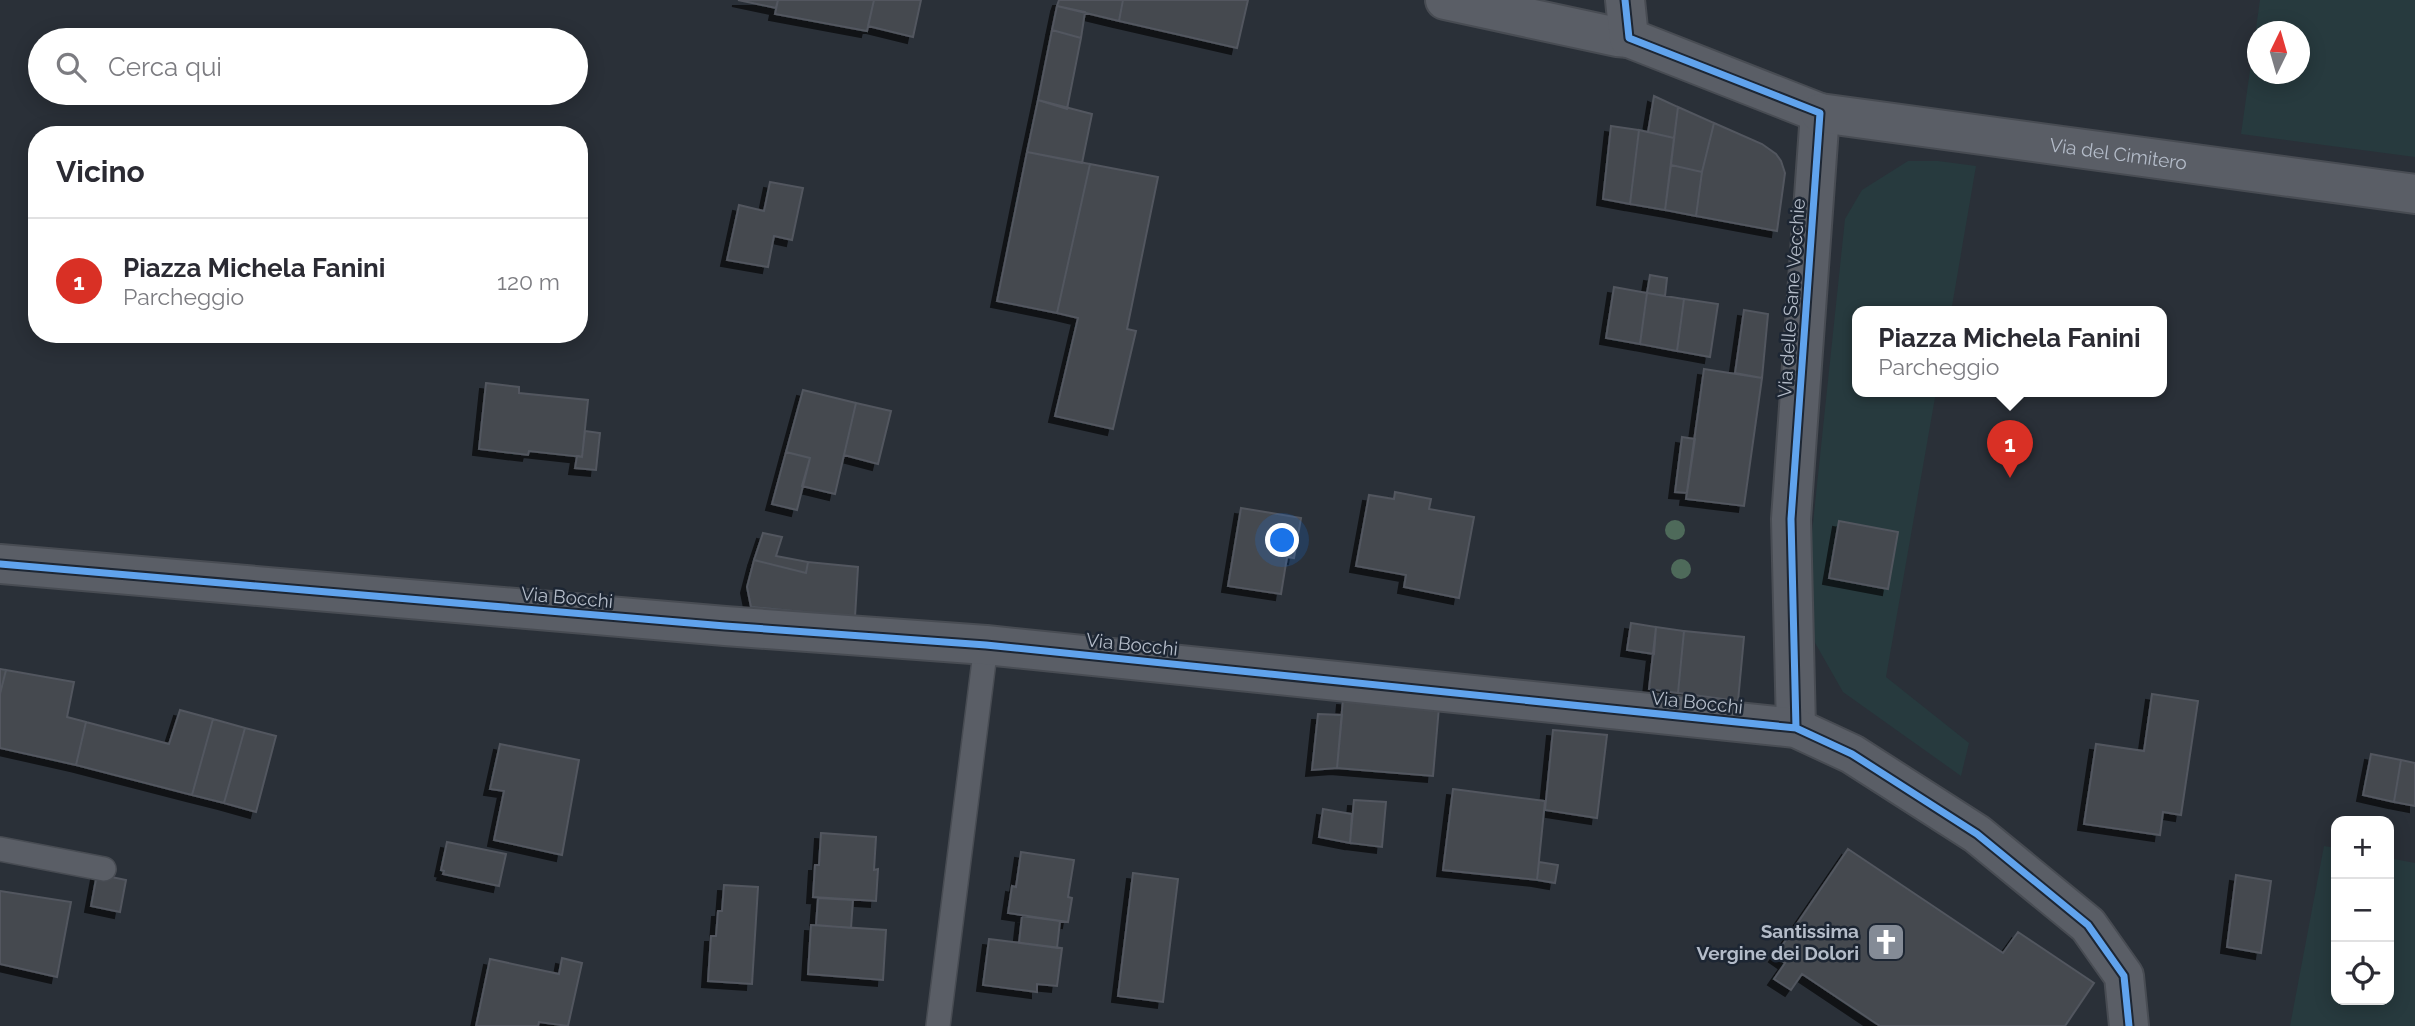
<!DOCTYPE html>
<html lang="it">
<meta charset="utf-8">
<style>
:root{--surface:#fff;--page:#f2f2f3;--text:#2b2b33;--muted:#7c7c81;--line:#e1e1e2;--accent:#d93025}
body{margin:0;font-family:Raleway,sans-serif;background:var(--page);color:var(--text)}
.controls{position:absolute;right:21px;bottom:21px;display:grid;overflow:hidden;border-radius:14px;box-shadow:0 4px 18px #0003}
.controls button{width:63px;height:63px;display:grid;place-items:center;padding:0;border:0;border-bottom:2px solid var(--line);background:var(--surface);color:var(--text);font:35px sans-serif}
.compass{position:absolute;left:2247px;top:21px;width:63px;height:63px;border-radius:50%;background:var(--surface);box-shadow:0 4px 18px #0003;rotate:5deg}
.you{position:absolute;left:1283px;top:541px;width:24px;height:24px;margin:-18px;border:5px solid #fff;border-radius:50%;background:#1a73e8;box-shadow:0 0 0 10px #1a73e833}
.badge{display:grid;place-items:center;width:46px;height:46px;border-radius:50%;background:var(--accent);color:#fff;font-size:23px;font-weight:700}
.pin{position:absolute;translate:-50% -58px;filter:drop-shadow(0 2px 4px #0008)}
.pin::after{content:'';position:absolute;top:37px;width:24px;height:21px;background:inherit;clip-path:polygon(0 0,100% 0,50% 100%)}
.popup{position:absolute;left:1852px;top:306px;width:315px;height:91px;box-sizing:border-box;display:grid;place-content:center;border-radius:14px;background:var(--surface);filter:drop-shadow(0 2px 5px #0005);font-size:23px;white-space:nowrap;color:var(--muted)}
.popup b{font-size:26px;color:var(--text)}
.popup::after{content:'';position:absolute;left:50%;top:100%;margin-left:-14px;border:14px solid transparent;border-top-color:var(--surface)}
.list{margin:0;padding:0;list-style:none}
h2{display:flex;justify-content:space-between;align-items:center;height:91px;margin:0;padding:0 28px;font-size:30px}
h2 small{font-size:23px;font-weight:400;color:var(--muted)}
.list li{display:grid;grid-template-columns:46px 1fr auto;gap:21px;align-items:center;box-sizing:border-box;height:126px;padding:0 28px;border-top:2px solid var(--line)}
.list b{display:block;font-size:26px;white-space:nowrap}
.list p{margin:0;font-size:23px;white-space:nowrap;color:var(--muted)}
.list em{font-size:23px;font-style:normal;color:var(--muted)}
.icon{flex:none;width:38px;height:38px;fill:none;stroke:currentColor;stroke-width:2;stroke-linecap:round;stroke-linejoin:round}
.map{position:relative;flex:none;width:2415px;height:1026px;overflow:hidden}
.search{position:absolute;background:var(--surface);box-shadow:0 4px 18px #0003;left:28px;top:28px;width:560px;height:77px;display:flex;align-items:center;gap:18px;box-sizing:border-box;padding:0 24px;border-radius:38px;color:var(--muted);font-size:26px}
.panel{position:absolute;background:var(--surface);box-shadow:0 4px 18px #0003;left:28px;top:126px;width:560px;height:217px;border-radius:28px}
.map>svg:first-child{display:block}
.green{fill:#273a3e;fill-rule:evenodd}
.building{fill:#444950;stroke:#52575f;stroke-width:2;filter:url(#shadow)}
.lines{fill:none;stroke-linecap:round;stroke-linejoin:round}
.service-casing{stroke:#484c53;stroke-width:26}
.minor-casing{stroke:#484c53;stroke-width:42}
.service{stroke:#5a5e66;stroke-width:23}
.minor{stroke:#5a5e66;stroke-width:38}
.cycleway-casing{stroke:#1d2633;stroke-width:11}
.cycleway{stroke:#60a3ed;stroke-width:7}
.tree{fill:#4e6a5a}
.labels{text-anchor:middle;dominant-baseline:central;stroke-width:5;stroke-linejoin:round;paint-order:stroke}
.street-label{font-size:19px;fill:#b4bcc9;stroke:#1d2633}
.poi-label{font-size:19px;font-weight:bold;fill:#b4bcc9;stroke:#1d2633;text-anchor:end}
</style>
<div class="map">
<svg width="2415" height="1026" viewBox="0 0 2415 1026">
<defs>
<filter id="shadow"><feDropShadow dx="-6" dy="6" stdDeviation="0" flood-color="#0009"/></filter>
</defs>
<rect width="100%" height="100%" fill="#2a3038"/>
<path class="green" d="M2260,0H2415V157L2241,134ZM2258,32H2300V74H2258Z
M1908,161H1938L1976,166L1951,312H1858V392H1936L1886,677L1969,743L1961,776L1843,692L1814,641L1809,561L1845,219L1862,190Z
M2324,846L2336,848V1000H2389V858L2415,863V1026H2290Z"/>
<path class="building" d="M738,0H778L776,8Z
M778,0H874L867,31L775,14Z
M874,0H921L913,37L868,26Z
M1059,0H1123L1119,21L1057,6Z
M1123,0H1248L1237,48L1119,21Z
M1057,6L1085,12L1081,38L1052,30Z
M1052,30L1081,38L1067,109L1038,100Z
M1654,96L1678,107L1674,138L1648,132Z
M1038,100L1092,114L1082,163L1027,152Z
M1678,107L1714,123L1702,172L1671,165Z
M1714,123L1762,144L1776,154L1781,161L1785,173L1777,231L1696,216L1702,172Z
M1611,126L1639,130L1630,204L1603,199Z
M1639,130L1674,138L1665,210L1630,204Z
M1027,152L1090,164L1057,313L997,301Z
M1090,164L1158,177L1127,329L1136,331L1113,429L1055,416L1078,318L1057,313Z
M1671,165L1702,172L1696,216L1665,210Z
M770,182L803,188L792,240L774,236L768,267L727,260L739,205L764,211Z
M1650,275L1667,278L1665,296L1647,293Z
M1614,287L1647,293L1640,344L1606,338Z
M1647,293L1684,299L1677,351L1640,344Z
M1684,299L1718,304L1710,357L1677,351Z
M1744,310L1768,314L1762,378L1735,373Z
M1704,369L1762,378L1744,506L1686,499Z
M486,383L519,387V393L588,400L582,457L529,451L528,455L479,449Z
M803,390L856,403L835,494L802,486L810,458L786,452Z
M856,403L891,411L878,464L844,455Z
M585,431L600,433L596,470L575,468L577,456L582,457Z
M1682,437L1695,439L1687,493L1675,492Z
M786,452L810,458L797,510L772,504Z
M1395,492L1431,499L1429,509L1474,517L1459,598L1404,587L1406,575L1356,566L1369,495L1394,499Z
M1241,508L1301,518L1294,558L1287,557L1281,594L1228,586Z
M1839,521L1898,532L1888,589L1829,578Z
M763,533L782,537L776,556L808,562L806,573L754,560Z
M754,560L806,573L808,562L858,567L855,617L751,607L747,587Z
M1631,623L1656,627L1654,654L1627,650Z
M1656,627L1684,631L1678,693L1649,689Z
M1684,631L1744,637L1738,701L1678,693Z
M0,669L6,670L0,694Z
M6,670L74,682L67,717L86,722L76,765L0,748V694Z
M2152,694L2198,701L2181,815L2163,812L2160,835L2084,824L2096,744L2144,751Z
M1343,699L1439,707L1433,776L1337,768Z
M180,710L213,719L192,795L76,765L86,722L169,744Z
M1318,714L1342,715L1337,768L1312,770Z
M213,719L245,728L224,803L192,795Z
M245,728L276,736L256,812L224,803Z
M1553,730L1607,735L1597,818L1545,810Z
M500,744L579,760L562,855L494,840L504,791L490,789Z
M2371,754L2401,760L2394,802L2363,795Z
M2401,760L2415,763V806L2394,802Z
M1453,789L1545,801L1537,880L1443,870Z
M1354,800L1386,802L1382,847L1350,843Z
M1323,809L1352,814L1350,843L1319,837Z
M821,833L876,837L874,870L878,869L876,901L813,897L815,865H819Z
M447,842L506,854L499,886L443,874L444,871L441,870Z
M1848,849L2003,953L2018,932L2094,983L2065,1026H1880L1802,974L1791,990L1774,979L1785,963L1775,956Z
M1021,852L1074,860L1068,897L1072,898L1068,922L1008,913L1012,886L1016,887Z
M1539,862L1558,865L1555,883L1537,880Z
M1133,873L1178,879L1163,1002L1118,996Z
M97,874L126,880L120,912L91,906Z
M2236,875L2271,881L2261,953L2227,947Z
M724,885L758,887L752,984L708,981L711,936H716L718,911H722Z
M0,891L71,902L57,977L0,964Z
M818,898L853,900L851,928L816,925Z
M1022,916L1060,921L1057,948L1019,943Z
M811,925L886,930L883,980L808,974Z
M989,939L1062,948L1057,986L1037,984V992L983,985Z
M562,958L582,963L568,1026L539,1022L538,1026H476L490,959L559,974Z"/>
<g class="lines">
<defs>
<path id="service" d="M0,849L104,869
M938,1026L986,645"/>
<g id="minor">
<path d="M1445,0L1617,37L1629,38"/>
<path d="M1625,0L1629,38L1820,113L1791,519L1796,728"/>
<path id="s1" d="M1820,113L2415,194"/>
<path d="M0,564L725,626L986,645L1796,728L1852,754L1977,834L2088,925L2124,976L2129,1026"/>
</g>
</defs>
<use href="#service" class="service-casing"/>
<use href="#minor" class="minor-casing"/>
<use href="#service" class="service"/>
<use href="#minor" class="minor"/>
<defs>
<path id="cycleway" d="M1625,0L1629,38L1820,113L1791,519L1796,728
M0,564L725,626L986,645L1796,728L1852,754L1977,834L2088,925L2124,976L2129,1026"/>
</defs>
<use href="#cycleway" class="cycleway-casing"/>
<use href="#cycleway" class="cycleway"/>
</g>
<g class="tree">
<circle cx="1675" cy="530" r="10"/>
<circle cx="1681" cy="569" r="10"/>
</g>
<defs>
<symbol id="church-square" viewBox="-11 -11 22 22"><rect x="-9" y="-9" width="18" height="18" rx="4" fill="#848b96" stroke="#1d2633"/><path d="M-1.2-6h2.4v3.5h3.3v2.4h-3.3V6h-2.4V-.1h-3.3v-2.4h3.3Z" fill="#fff"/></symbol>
</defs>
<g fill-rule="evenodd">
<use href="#church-square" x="1864" y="920" width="44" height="44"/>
</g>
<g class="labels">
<g class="street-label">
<text stroke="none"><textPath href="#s1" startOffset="301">Via del Cimitero</textPath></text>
<text transform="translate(1791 298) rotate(-86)">Via delle Sane Vecchie</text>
<text transform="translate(567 597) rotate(5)">Via Bocchi</text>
<text transform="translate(1132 644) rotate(6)">Via Bocchi</text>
<text transform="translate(1697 702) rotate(6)">Via Bocchi</text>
</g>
<g class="poi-label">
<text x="1859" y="931">Santissima<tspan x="1859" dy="22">Vergine dei Dolori</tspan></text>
</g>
</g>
</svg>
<div class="controls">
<button>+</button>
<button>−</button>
<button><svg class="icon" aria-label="locate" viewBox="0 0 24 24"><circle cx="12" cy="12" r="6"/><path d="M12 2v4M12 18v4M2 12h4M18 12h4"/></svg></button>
</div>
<svg class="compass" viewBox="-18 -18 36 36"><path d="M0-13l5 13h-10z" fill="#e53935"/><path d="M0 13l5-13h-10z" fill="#7c7c81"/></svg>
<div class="you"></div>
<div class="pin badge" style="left:2010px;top:478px">1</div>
<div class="popup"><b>Piazza Michela Fanini</b>Parcheggio</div>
<div class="search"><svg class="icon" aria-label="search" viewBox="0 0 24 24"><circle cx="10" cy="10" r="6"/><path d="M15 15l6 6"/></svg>Cerca qui</div>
<section class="panel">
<h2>Vicino<small></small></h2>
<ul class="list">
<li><span class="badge">1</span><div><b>Piazza Michela Fanini</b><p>Parcheggio</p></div><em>120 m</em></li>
</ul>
</section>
</div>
